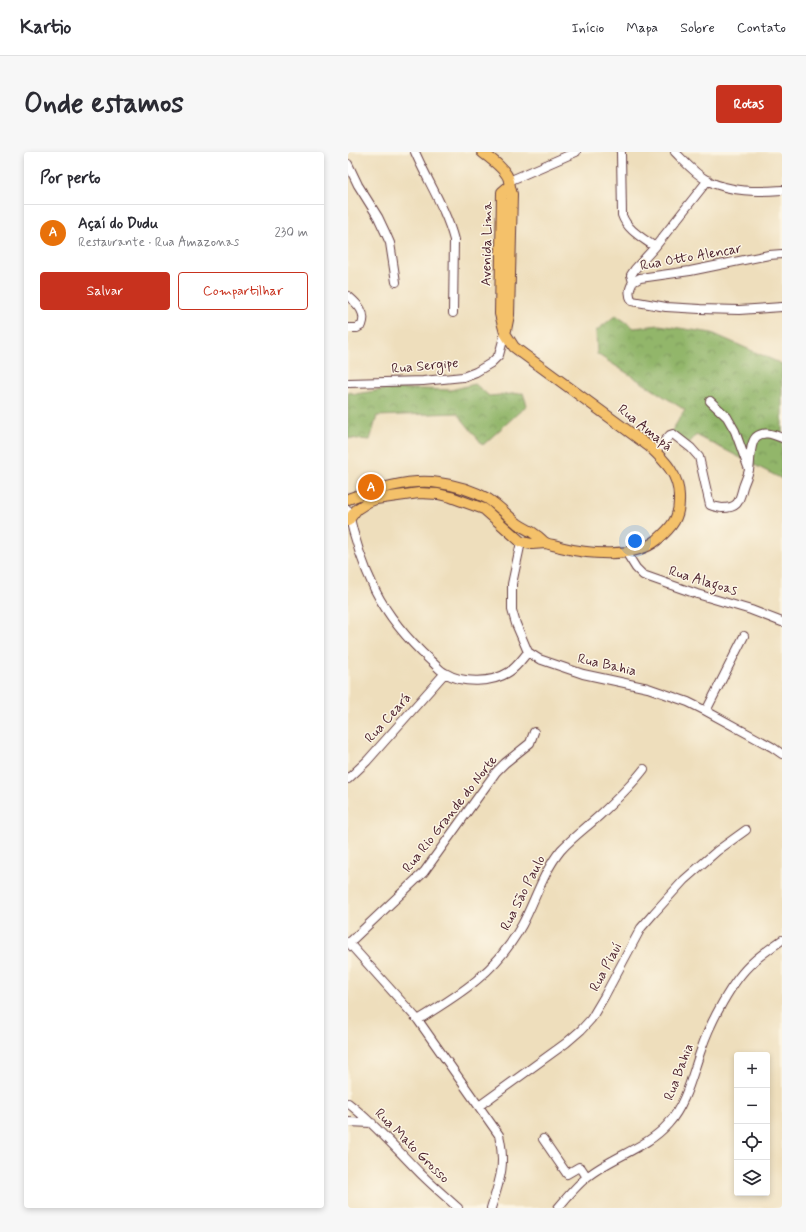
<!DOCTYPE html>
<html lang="pt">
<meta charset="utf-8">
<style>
:root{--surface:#fff;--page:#f7f7f7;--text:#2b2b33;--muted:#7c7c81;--line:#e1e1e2;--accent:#c8321e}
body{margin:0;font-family:Mynerve,sans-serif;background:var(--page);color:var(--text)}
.controls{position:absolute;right:12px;bottom:12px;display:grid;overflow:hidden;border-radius:4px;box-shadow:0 2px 6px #0003}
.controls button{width:36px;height:36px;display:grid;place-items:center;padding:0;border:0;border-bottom:1px solid var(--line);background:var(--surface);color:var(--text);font:20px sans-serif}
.you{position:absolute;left:287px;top:389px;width:14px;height:14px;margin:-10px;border:3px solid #fff;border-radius:50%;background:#1a73e8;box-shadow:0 0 0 6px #1a73e833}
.badge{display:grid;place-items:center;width:26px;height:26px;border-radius:50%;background:var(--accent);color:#fff;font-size:13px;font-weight:700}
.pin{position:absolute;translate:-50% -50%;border:2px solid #fff;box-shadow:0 1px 4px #0006}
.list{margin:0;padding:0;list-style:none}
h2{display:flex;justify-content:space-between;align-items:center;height:52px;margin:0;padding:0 16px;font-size:17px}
h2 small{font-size:13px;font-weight:400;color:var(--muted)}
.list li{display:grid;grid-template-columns:26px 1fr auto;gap:12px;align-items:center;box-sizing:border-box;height:56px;padding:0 16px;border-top:1px solid var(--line)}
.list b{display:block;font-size:15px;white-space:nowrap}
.list p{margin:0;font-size:13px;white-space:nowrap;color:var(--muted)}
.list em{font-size:13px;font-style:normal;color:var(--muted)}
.actions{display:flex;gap:8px;padding:12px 16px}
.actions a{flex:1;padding:9px 0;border:1px solid var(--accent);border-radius:4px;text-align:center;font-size:14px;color:var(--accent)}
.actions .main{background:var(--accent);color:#fff}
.icon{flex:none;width:22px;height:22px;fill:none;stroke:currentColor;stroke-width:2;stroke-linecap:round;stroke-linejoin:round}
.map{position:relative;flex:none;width:434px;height:1056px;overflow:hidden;border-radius:4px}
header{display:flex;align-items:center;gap:24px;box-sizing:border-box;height:56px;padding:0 20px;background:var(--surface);border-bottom:1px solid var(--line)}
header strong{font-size:19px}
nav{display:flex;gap:22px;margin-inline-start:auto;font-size:14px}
.intro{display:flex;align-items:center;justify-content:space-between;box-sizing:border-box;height:96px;padding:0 24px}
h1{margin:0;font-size:28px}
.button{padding:10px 18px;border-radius:4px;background:var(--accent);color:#fff;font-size:14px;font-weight:700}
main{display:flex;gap:24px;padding:0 24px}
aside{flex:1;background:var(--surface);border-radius:4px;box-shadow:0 2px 6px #0003}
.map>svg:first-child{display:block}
.forest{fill:url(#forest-crowns);stroke:#6e6a4b}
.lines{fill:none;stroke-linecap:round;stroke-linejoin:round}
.minor-casing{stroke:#633c41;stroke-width:10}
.major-casing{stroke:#633c41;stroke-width:12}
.minor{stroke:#fff;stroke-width:8}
.major{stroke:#f4c16a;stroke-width:10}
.labels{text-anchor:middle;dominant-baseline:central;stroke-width:3;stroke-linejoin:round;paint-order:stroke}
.street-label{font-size:14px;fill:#4a1f2b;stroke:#fcf5e5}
</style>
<header>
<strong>Kartio</strong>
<nav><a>Início</a><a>Mapa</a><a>Sobre</a><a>Contato</a></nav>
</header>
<div class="intro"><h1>Onde estamos</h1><a class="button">Rotas</a></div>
<main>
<aside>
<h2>Por perto<small></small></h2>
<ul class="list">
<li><span class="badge" style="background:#e8710a">A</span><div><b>Açaí do Dudu</b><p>Restaurante · Rua Amazonas</p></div><em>230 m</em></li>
</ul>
<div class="actions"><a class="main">Salvar</a><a>Compartilhar</a></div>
</aside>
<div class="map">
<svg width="434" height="1056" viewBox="0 0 434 1056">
<defs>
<pattern id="forest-crowns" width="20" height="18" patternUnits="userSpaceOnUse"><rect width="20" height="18" fill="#92b66b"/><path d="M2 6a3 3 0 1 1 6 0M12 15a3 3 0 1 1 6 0" fill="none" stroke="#799358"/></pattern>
</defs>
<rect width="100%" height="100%" fill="#fcf5e5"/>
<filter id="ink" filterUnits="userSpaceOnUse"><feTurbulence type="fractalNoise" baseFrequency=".025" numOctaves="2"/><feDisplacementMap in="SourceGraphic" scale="8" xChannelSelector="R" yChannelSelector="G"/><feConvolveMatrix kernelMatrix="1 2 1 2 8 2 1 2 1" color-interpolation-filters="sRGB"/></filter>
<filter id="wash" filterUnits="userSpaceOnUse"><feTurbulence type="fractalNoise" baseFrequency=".012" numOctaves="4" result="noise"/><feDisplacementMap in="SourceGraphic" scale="16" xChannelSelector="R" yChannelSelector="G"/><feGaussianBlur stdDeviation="0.9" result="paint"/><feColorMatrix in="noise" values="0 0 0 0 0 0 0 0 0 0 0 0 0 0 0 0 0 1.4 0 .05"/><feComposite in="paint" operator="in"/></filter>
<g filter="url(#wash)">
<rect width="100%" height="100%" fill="#eedebc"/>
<path class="forest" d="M268,163L286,176L311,173L364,181L434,212V327L348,283L339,294L323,280L337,258L249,202L248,179Z
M127,232L141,244L175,241L179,253L135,293L109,261L29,264L22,288L0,286V240L8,242L39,237H73L103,238Z"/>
</g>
<g filter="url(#ink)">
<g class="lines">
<defs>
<path id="minor" d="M67,0C80,30 98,57 106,88L105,161
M273,0L274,63C279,78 295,86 307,95
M327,0C337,10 347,22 360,29C383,40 409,40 434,38
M0,12L10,33L30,65L38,82L42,91L48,130
M161,29L228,0
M434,102L421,103L342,119L292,126L285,130C281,137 280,142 284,149L318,155L352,157L391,158L434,155
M285,130L283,123L287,117L307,95L360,28
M0,144C9,152 19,160 14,173L9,176H0
M0,231L75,229L115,225L128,220L143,211L151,203L157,181
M362,249L379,265L387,279L400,315
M307,300L322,283L325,282L343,296L351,305L362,353C366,355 370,355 374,356C391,356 391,349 395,335C397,329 400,323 401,318C403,308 401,293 408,285C416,278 426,283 434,286
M0,358C6,386 15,413 27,438C41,466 61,489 83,509C88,513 92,519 97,521C115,532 144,531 161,520C169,515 174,507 180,500
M173,390L164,432V458L168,472L180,500L191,507L235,522L300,536L340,550L358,559L424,595L434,602
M278,400L288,416L295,423L349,442L403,458L434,470
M358,559L396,484
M0,627L19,609L97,521
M0,790L70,868L151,983C158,1013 152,1028 143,1056
M1,791L76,720L148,620L157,611L182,591L186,580
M70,868C114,841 148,820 174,773C187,749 195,720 213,698C225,685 239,675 252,663C267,649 283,634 296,617
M0,951C27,972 49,998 73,1022C85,1034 98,1045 110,1056
M131,954L218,891L233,878L243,867L256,845L293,776L306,761L336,728L369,699L398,678
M0,970L24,971
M195,987L219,1022L231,1015L233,1016L239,1025
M210,1056C219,1045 228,1034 239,1025C263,1005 299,996 320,972C338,952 344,923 353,898C362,871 384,828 405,810C414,802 424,795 434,788"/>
<path id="major" d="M134,0C142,6 160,19 161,29C162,34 162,37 164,42L161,163L158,178
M0,347C27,337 63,326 91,331C107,333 126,339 140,347C151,354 160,364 170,372C176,376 183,379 188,383C192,385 194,389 198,391C202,393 208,393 212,395C239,402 286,407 309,388C324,375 332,366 331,345C331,323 317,309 302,295L174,201L166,195L157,181L152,162L154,40L161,34
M0,369L9,357L20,350L28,347L71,341L90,342L103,345L136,357L173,390L184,392L198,391"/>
</defs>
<use href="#minor" class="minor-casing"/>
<use href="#major" class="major-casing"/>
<use href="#minor" class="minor"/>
<use href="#major" class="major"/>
</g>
</g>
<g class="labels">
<g class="street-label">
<text transform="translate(139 92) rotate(-89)">Avenida Lima</text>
<text transform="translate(343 105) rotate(-10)">Rua Otto Alencar</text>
<text transform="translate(77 214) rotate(-5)">Rua Sergipe</text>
<text transform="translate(297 276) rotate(39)">Rua Amapá</text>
<text transform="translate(355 429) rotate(17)">Rua Alagoas</text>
<text transform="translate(259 513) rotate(13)">Rua Bahia</text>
<text transform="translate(40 566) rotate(-48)">Rua Ceará</text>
<text transform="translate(102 662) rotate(-52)">Rua Rio Grande do Norte</text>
<text transform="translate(175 741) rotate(-63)">Rua São Paulo</text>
<text transform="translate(258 815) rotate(-62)">Rua Piauí</text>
<text transform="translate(331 920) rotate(-69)">Rua Bahia</text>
<text transform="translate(64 994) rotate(45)">Rua Mato Grosso</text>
</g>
</g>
</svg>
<div class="controls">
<button>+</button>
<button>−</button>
<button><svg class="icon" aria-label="locate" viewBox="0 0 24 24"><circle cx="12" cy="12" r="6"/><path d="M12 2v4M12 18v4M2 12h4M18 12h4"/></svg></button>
<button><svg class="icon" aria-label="layers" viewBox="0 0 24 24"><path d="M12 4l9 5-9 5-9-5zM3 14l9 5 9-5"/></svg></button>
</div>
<div class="you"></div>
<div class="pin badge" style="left:23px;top:335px;background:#e8710a">A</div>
</div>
</main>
